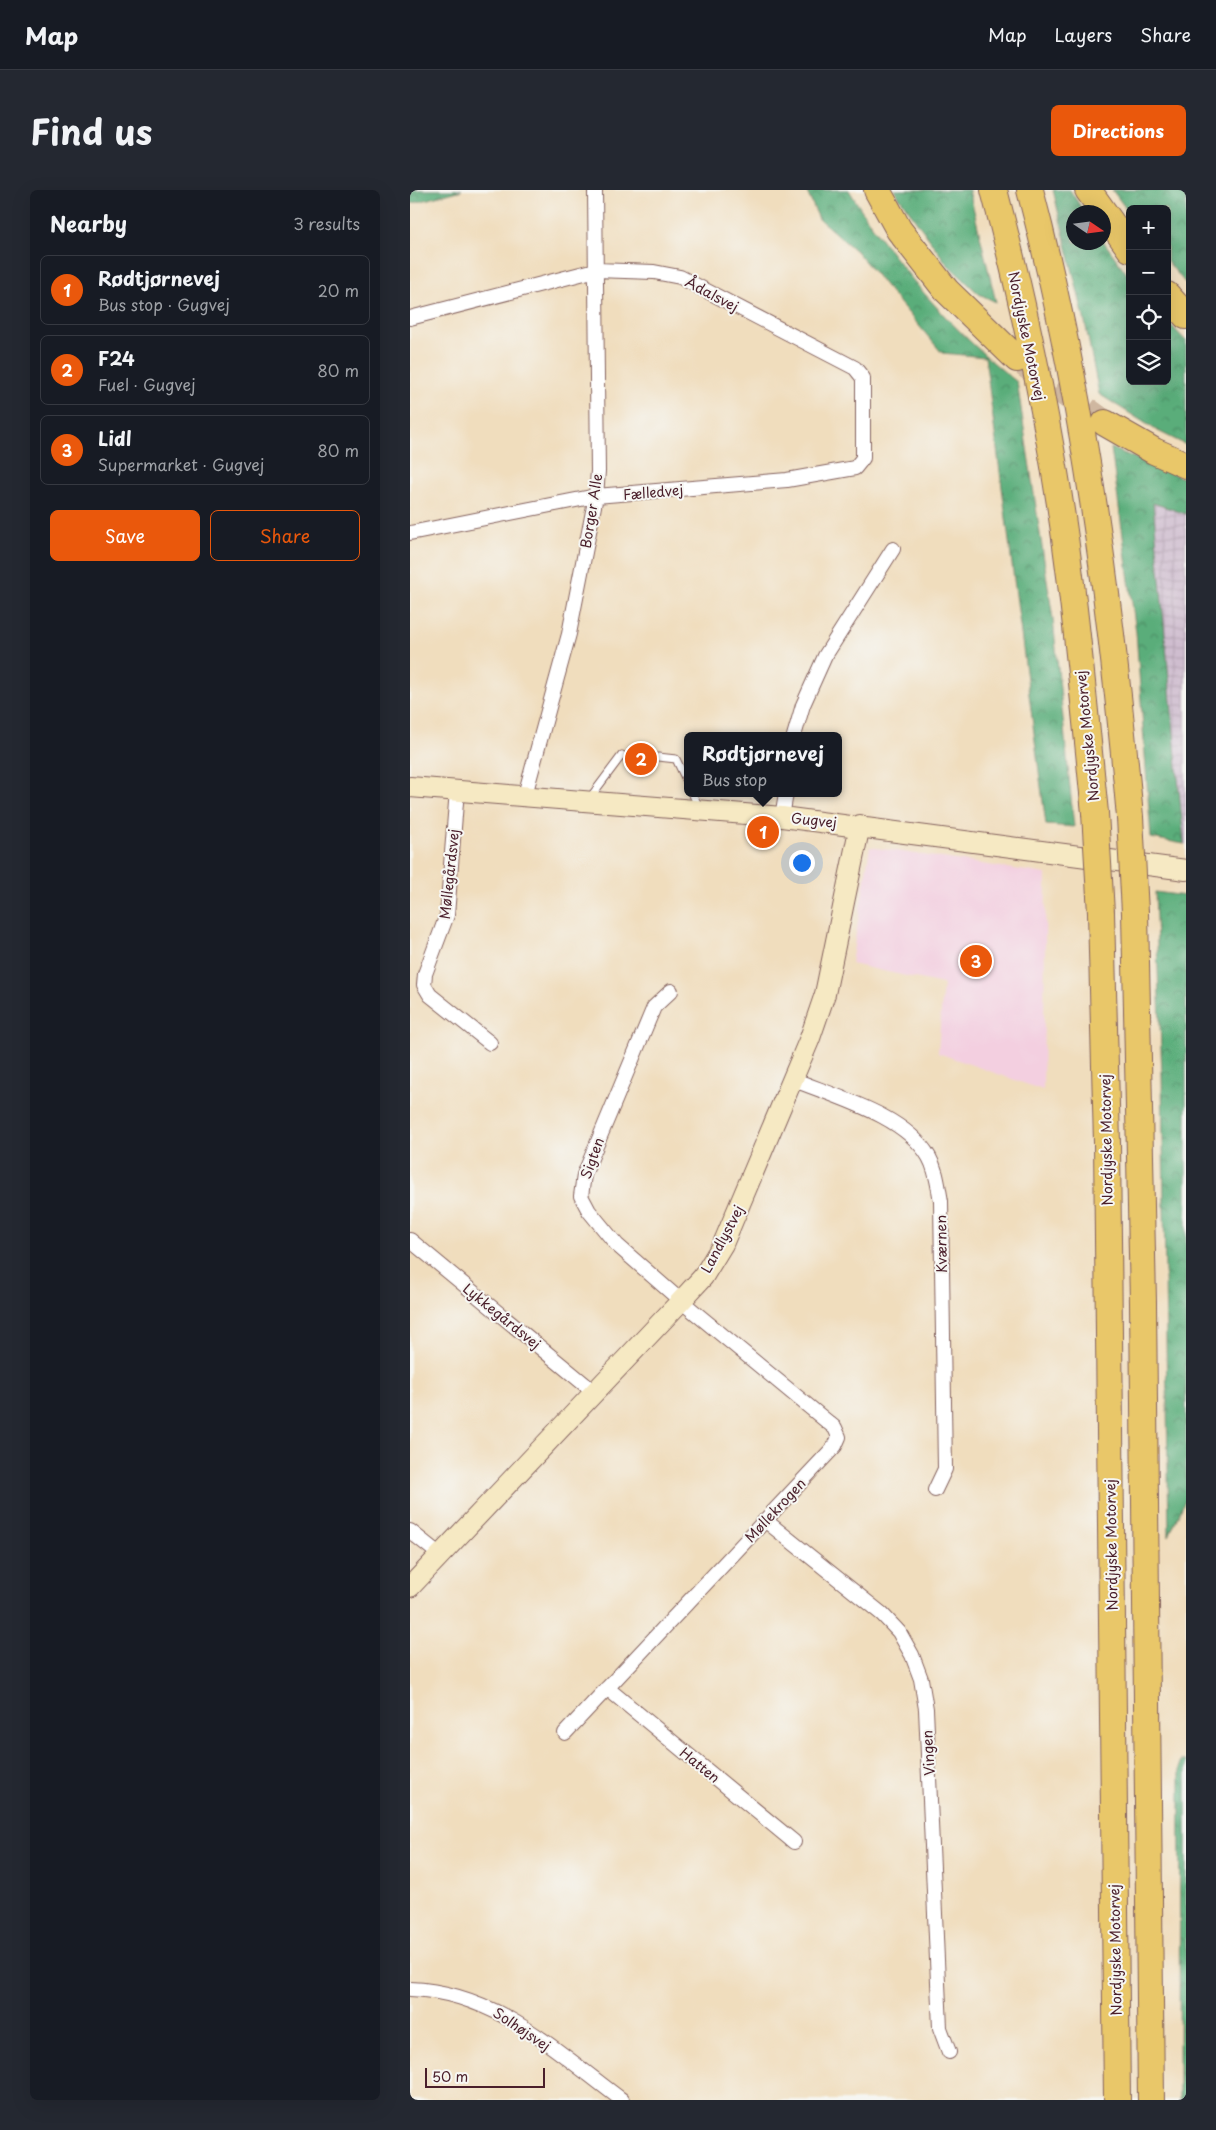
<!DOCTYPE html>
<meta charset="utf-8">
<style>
:root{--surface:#171b24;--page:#242831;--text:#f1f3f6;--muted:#9ea1a6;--line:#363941;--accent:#ea580c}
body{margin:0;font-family:"Playpen Sans",sans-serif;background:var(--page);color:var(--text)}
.controls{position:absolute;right:15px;top:15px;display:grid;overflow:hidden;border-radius:8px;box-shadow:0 5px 20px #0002}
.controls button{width:45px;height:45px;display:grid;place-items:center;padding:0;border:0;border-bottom:1px solid var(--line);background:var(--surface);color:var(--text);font:25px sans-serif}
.compass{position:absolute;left:656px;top:15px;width:45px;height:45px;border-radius:50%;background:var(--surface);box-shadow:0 5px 20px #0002;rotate:103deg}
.scale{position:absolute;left:15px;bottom:12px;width:120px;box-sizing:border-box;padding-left:5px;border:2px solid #4a1f2b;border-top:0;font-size:14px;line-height:18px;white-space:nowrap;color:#4a1f2b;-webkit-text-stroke:4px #f6f6f2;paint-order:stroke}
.you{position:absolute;left:391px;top:672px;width:18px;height:18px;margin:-12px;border:4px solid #fff;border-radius:50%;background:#1a73e8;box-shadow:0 0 0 8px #1a73e833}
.badge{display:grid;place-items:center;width:32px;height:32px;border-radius:50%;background:var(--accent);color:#fff;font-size:16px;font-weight:700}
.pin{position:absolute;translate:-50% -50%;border:2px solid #fff;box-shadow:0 1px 5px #0006}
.popup{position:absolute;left:274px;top:542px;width:158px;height:65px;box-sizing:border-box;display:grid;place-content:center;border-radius:8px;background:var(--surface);filter:drop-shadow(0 1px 4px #0005);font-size:16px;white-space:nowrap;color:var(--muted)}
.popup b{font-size:19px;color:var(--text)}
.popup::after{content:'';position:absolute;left:50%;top:100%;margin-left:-10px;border:10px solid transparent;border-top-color:var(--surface)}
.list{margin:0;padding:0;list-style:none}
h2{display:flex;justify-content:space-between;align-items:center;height:65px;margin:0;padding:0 20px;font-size:21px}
h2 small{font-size:16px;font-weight:400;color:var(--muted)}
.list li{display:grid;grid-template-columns:32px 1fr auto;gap:15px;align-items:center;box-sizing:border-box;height:70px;margin:0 10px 10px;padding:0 10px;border:1px solid var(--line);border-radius:8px}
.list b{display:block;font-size:19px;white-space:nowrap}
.list p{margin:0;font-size:16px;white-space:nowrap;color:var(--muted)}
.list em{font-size:16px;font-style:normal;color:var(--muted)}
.actions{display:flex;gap:10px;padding:15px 20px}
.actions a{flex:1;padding:11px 0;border:1px solid var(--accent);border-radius:8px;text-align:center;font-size:18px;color:var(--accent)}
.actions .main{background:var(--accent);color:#fff}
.icon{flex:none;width:28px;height:28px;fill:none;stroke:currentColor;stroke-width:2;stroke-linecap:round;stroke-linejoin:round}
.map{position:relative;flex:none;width:776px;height:1910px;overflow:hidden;border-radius:8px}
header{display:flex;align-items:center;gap:30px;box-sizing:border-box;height:70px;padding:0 25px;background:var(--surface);border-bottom:1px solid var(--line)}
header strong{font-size:24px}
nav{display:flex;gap:28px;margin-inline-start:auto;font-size:18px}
.intro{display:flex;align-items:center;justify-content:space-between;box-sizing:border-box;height:120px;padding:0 30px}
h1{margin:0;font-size:35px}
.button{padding:12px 22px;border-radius:8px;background:var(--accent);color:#fff;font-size:18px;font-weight:700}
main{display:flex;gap:30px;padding:0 30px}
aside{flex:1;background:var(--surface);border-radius:8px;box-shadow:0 5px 20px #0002}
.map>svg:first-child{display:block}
.built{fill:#f3cfe0}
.industrial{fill:url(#industrial-grid)}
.forest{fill:url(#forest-crowns);stroke:#526652}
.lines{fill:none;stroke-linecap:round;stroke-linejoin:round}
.highway-tunnel{stroke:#cfb7a0;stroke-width:26;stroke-dasharray:26 13;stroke-linecap:butt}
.lane-casing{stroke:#84625e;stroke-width:9}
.street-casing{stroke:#84625e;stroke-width:16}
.secondary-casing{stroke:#84625e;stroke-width:22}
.highway-casing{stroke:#84625e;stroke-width:28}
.lane{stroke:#fff;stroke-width:7}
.street{stroke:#fff;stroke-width:14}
.secondary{stroke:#f6e9c3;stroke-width:20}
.highway{stroke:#e9c769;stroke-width:26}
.highway-bridge-casing{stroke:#84625e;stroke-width:28;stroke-linecap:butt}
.highway-bridge{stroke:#e9c769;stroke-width:26}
.labels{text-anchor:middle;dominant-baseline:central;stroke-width:4;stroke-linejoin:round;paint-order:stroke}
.street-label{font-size:14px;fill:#4a1f2b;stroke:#f6f6f2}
</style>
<header>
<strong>Map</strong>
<nav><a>Map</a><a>Layers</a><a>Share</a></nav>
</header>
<div class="intro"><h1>Find us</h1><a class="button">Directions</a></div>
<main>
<aside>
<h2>Nearby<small>3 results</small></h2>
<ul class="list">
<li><span class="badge">1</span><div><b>Rødtjørnevej</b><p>Bus stop · Gugvej</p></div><em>20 m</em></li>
<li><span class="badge">2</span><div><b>F24</b><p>Fuel · Gugvej</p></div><em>80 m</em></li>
<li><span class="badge">3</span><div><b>Lidl</b><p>Supermarket · Gugvej</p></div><em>80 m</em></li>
</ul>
<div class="actions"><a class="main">Save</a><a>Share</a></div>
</aside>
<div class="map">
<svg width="776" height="1910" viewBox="0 0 776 1910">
<defs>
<pattern id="industrial-grid" width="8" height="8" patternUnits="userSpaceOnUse" patternTransform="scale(1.25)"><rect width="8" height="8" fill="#cfbdcf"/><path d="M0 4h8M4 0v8" fill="none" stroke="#b3a2b2"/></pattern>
<pattern id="forest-crowns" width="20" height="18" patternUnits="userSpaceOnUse" patternTransform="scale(1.25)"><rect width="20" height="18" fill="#5aad7a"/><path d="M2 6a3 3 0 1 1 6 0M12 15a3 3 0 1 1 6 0" fill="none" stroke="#4c8c64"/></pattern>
</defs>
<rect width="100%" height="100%" fill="#f6f6f2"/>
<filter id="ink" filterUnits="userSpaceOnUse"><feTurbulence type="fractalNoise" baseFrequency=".02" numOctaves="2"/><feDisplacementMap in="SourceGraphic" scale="10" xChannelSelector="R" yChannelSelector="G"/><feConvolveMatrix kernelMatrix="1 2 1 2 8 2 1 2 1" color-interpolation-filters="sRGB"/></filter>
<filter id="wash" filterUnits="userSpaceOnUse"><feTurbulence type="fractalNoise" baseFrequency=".0096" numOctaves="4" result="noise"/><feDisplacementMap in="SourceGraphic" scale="20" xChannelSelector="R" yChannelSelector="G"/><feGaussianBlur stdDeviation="1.12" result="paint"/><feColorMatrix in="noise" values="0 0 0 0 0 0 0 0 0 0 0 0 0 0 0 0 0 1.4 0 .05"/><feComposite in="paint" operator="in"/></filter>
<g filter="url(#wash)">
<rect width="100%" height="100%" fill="#f0ddbd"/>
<path class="built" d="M460,657L636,684L633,900L528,863L533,794L441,774Z"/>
<path class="industrial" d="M742,313L776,324V655L774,654Z"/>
<path class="forest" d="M0,0H52L0,14Z
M396,0H439C482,72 542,141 607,192L643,429L664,637L636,635L575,167L532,163L446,61L409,29Z
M484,0H559L586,112L569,104L537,74Z
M643,0H660L674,22H664V52H694L720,88V191H757V131L776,151V255L746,240L689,204L675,132Z
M702,0H776V94L757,71V19H720V24Z
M701,258L776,289V324L743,313L774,654L741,648L726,442Z
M745,702L776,706V1308L759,1346L752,885Z
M770,1571H776V1910H769Z"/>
</g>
<g filter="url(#ink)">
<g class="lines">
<path class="highway-tunnel" d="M614,174L695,233"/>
<defs>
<path id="lane" d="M248,567L266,569L278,594
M282,603L289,617
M179,609L212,565"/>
<path id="street" d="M0,128L186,80L244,82L270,87L445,178L453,188V268L445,278L377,290L186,306L0,343
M384,546L393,515L415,466L483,359
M47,600L37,725L15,784L14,795L20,805L80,853
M115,605L159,444L186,306L188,281L185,0
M372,627L376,603
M382,889C426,907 495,925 519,967C527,981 528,996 531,1011L535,1279L525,1300
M0,1050L184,1202
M356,1331L472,1424L489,1442L502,1465L511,1489L516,1519L530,1838L539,1862
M0,1341L30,1365
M197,1498L384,1652
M155,1543L425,1256L429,1247L425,1238L271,1111L207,1055L179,1021L171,1006L174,985L244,817L261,801
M0,1799C86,1802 146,1861 212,1910"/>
<path id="secondary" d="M0,597L372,627L776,680
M0,1397L271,1111L293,1087L313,1054L400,848L415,804L450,635"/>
<path id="highway" d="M467,0L489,40L536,100L607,169
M584,0C617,126 644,256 660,386C670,464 677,544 685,623
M620,0C674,206 701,416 720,627
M678,0L720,59
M757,105L776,126
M695,233L744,261L776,275
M691,723L697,953L707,1910
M725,723L733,1113L741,1910"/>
</defs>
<use href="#lane" class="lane-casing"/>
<use href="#street" class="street-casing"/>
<use href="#secondary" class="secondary-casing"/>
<use href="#highway" class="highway-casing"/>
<use href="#lane" class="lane"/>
<use href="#street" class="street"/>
<use href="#secondary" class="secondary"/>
<use href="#highway" class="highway"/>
<defs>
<path id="highway-bridge" d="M685,623L691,723
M720,627L725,723"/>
</defs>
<use href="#highway-bridge" class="highway-bridge-casing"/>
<use href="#highway-bridge" class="highway-bridge"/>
</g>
</g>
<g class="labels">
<g class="street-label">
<text transform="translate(302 104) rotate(28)">Ådalsvej</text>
<text transform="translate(617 146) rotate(78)">Nordjyske Motorvej</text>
<text transform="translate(243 302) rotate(-5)">Fælledvej</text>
<text transform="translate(181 321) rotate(-81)">Borger Alle</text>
<text transform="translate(677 546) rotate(-96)">Nordjyske Motorvej</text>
<text transform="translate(404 630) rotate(6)">Gugvej</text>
<text transform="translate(39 684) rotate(-84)">Møllegårdsvej</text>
<text transform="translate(696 950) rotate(-91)">Nordjyske Motorvej</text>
<text transform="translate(182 968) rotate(-70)">Sigten</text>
<text transform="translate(312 1049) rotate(-62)">Landlystvej</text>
<text transform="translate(531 1054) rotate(-91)">Kværnen</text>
<text transform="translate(92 1126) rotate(39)">Lykkegårdsvej</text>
<text transform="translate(365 1320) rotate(-47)">Møllekrogen</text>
<text transform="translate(701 1355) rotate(-91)">Nordjyske Motorvej</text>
<text transform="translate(518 1563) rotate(-93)">Vingen</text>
<text transform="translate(290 1575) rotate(39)">Hatten</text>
<text transform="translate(705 1760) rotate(-91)">Nordjyske Motorvej</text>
<text transform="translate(112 1839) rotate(34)">Solhøjsvej</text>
</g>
</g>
</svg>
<div class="controls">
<button>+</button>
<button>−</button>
<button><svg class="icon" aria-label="locate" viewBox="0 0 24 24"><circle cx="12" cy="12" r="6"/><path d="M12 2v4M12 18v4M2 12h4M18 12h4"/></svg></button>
<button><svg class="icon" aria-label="layers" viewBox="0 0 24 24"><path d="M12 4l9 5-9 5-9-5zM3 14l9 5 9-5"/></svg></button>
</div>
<svg class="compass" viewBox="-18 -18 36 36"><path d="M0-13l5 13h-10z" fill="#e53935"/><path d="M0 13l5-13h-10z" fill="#9ea1a6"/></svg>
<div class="scale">50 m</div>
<div class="you"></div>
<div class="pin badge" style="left:353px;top:642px">1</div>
<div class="popup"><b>Rødtjørnevej</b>Bus stop</div>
<div class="pin badge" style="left:231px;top:569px">2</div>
<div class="pin badge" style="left:566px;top:771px">3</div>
</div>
</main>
